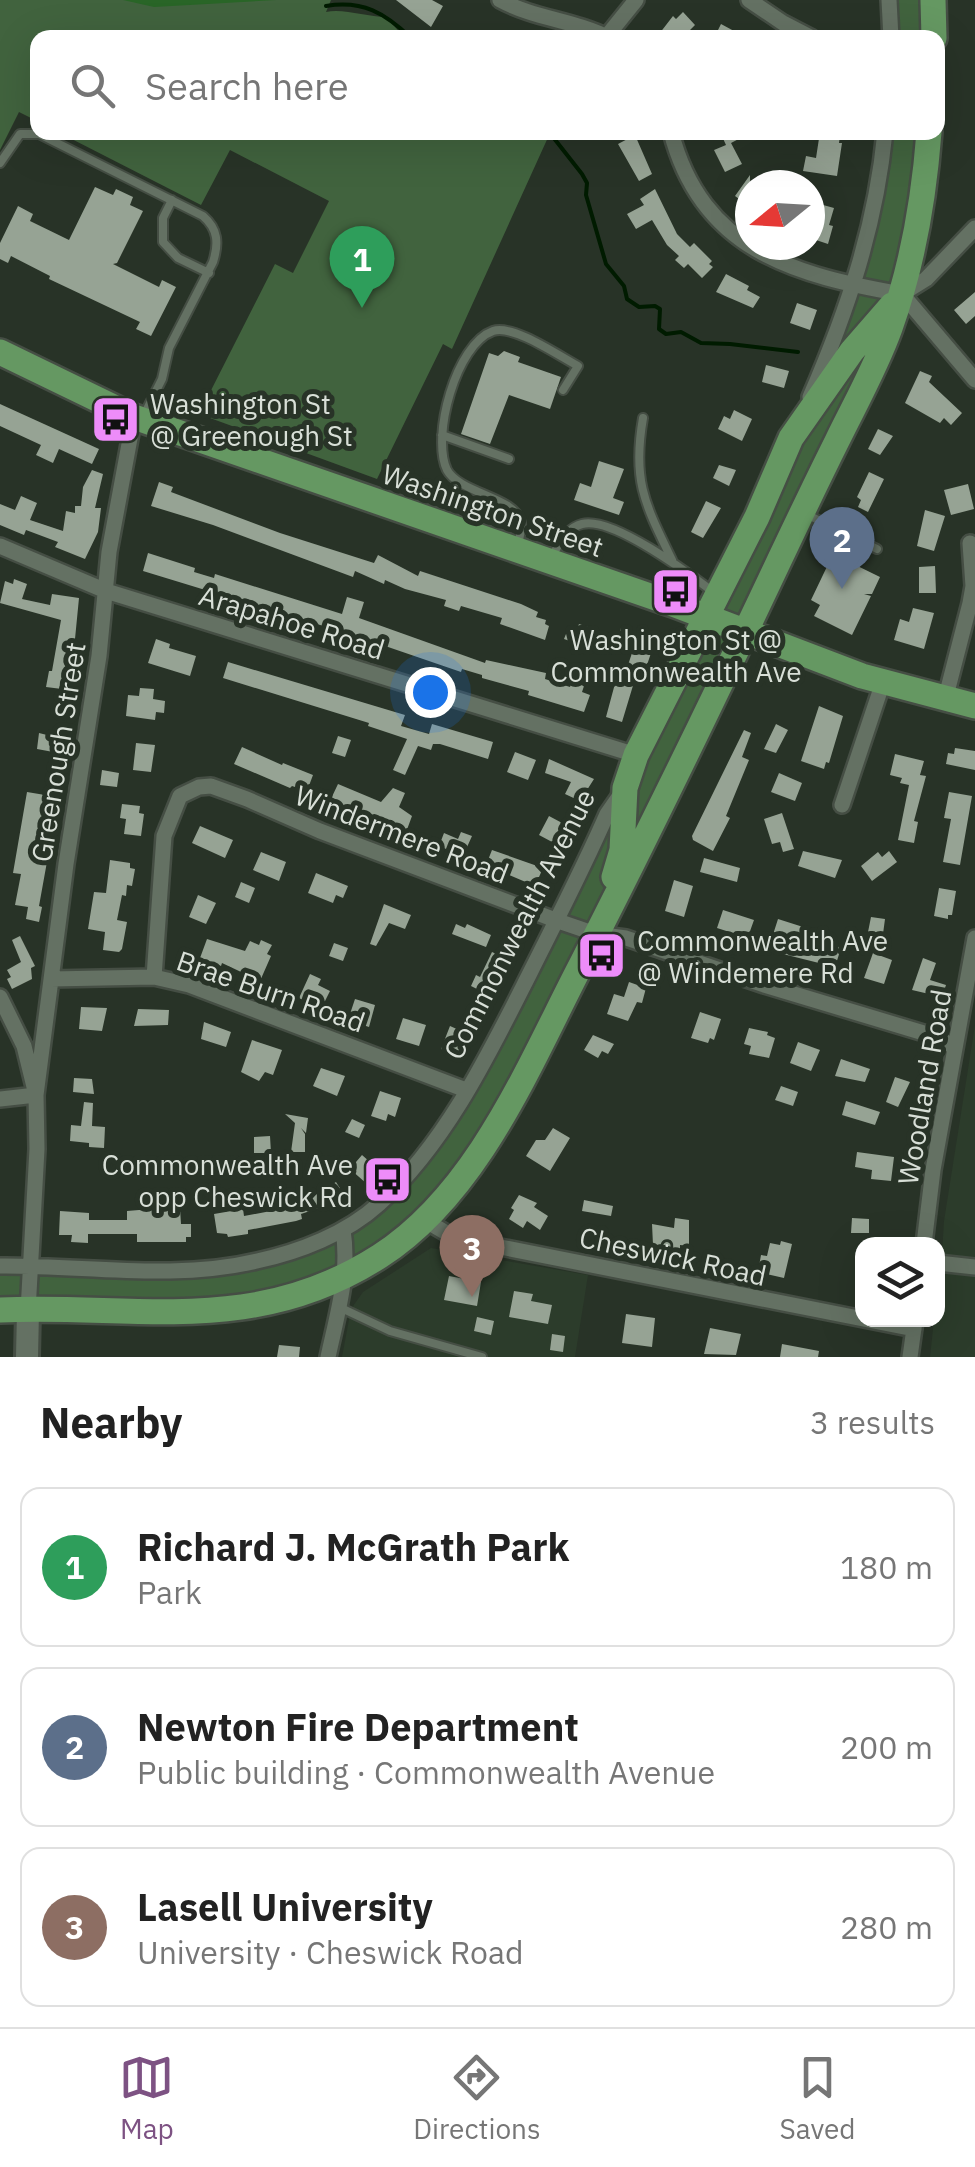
<!DOCTYPE html>
<meta charset="utf-8">
<style>
:root{--surface:#fff;--page:#f2f2f2;--text:#222;--muted:#767676;--line:#e0e0e0;--accent:#7d5283}
body{margin:0;font-family:"IBM Plex Sans",sans-serif;background:var(--page);color:var(--text)}
.controls{position:absolute;right:30px;bottom:30px;display:grid;overflow:hidden;border-radius:20px;box-shadow:0 10px 40px #0002}
.controls button{width:90px;height:90px;display:grid;place-items:center;padding:0;border:0;border-bottom:2px solid var(--line);background:var(--surface);color:var(--text);font:50px sans-serif}
.compass{position:absolute;left:735px;top:170px;width:90px;height:90px;border-radius:50%;background:var(--surface);box-shadow:0 10px 40px #0002;rotate:252deg}
.you{position:absolute;left:430px;top:692px;width:35px;height:35px;margin:-25px;border:8px solid #fff;border-radius:50%;background:#1a73e8;box-shadow:0 0 0 15px #1a73e833}
.badge{display:grid;place-items:center;width:65px;height:65px;border-radius:50%;background:var(--accent);color:#fff;font-size:32px;font-weight:700}
.pin{position:absolute;translate:-50% -82px;filter:drop-shadow(0 2px 5px #0008)}
.pin::after{content:'';position:absolute;top:52px;width:35px;height:30px;background:inherit;clip-path:polygon(0 0,100% 0,50% 100%)}
.list{margin:0;padding:0;list-style:none}
h2{display:flex;justify-content:space-between;align-items:center;height:130px;margin:0;padding:0 40px;font-size:42px}
h2 small{font-size:32px;font-weight:400;color:var(--muted)}
.list li{display:grid;grid-template-columns:65px 1fr auto;gap:30px;align-items:center;box-sizing:border-box;height:160px;margin:0 20px 20px;padding:0 20px;border:2px solid var(--line);border-radius:20px}
.list b{display:block;font-size:38px;white-space:nowrap}
.list p{margin:0;font-size:32px;white-space:nowrap;color:var(--muted)}
.list em{font-size:32px;font-style:normal;color:var(--muted)}
.icon{flex:none;width:55px;height:55px;fill:none;stroke:currentColor;stroke-width:2;stroke-linecap:round;stroke-linejoin:round}
.map{position:relative;flex:none;width:975px;height:1357px;overflow:hidden}
.search{position:absolute;background:var(--surface);box-shadow:0 10px 40px #0002;left:30px;right:30px;top:30px;height:110px;display:flex;align-items:center;gap:25px;box-sizing:border-box;padding:0 35px;border-radius:20px;color:var(--muted);font-size:38px}
.sheet{height:670px;background:var(--surface)}
nav{display:flex;justify-content:space-around;align-items:center;box-sizing:border-box;height:140px;border-top:2px solid var(--line);background:var(--surface);font-size:28px;color:var(--muted)}
nav a{display:grid;justify-items:center;gap:5px}
nav .on{color:var(--accent)}
.map>svg:first-child{display:block}
.built{fill:#2c3c2b}
.green{fill:#41633e}
.forest{fill:#296527}
.lines{fill:none;stroke-linecap:round;stroke-linejoin:round}
.stream{stroke:#001b00;stroke-width:4}
.building{fill:#96a394}
.lane-casing{stroke:#454e44;stroke-width:12}
.street-casing{stroke:#454e44;stroke-width:20}
.secondary-casing{stroke:#454e44;stroke-width:28}
.primary-casing{stroke:#454e44;stroke-width:30}
.lane{stroke:#647163;stroke-width:8}
.street{stroke:#647163;stroke-width:15}
.secondary{stroke:#647163;stroke-width:22}
.primary{stroke:#659862;stroke-width:25}
.labels{text-anchor:middle;dominant-baseline:central;stroke-width:10;stroke-linejoin:round;paint-order:stroke}
.poi-label{font-size:28px;fill:#d8dfd7;stroke:#283327;text-anchor:start}
.street-label{font-size:28px;fill:#d8dfd7;stroke:#283327}
</style>
<div class="map">
<svg width="975" height="1357" viewBox="0 0 975 1357">
<rect width="100%" height="100%" fill="#283327"/>
<path class="built" d="M975,1025V1357H930L934,1320H938L944,1221Z
M431,1248L588,1275L575,1357H342L351,1309L363,1292Z"/>
<path class="green" d="M0,0H331L326,12C343,8 367,17 386,17L404,37L38,38L37,121L19,112L0,150Z
M889,0H933L934,37H891Z
M60,133H550L452,349L443,344L377,479L199,414L275,264L293,273L329,201L230,150L201,205Z
M885,133H929L902,294L596,934L426,1221L297,1296L0,1310V1266L218,1267L322,1239L404,1178L504,1026L835,338Z"/>
<path class="forest" d="M123,0H276L154,7Z"/>
<g class="lines">
<path class="stream" d="M326,6C363,0 385,13 411,38
M549,132L582,174L587,183L586,195L606,264L624,286L627,299L639,307L655,306L660,309L659,329L666,334L681,332L701,343L730,344L798,352"/>
</g>
<path class="building" d="M396,0H432L443,6L431,27Z
M683,12L695,25L682,38H656L673,16L676,19Z
M721,24L747,38H714Z
M720,132H752L731,143L742,164L725,172L714,150L726,145Z
M820,132L840,135L839,143H842L837,176L803,171L806,156L816,158Z
M635,135L652,174L639,181L618,144Z
M750,175V207L735,196Z
M95,187L113,195L116,189L133,197L130,205L143,211L117,263L113,264L159,287L162,280L176,287L151,336L136,329L140,322L49,279L50,276L11,256L8,263L0,259V243L18,206L33,214L30,221L69,240Z
M655,189L677,234L690,247L694,243L712,261L709,264L713,267L702,278L688,264L684,268L675,260L679,256L667,245L652,220L636,229L627,214L644,205L640,199Z
M816,203L834,208L829,225L833,226L828,244L810,238V223Z
M726,274L749,286L747,290L760,297L753,308L716,292Z
M975,292V316L966,324L954,310Z
M797,303L817,310L810,330L790,323Z
M504,351L520,357L518,362L561,377L550,409L509,395L490,444L461,434L489,353L498,356Z
M766,365L789,371L784,388L762,382Z
M920,371L932,376L929,382L962,413L951,425L944,418L940,423L905,403Z
M0,404L99,449L92,464L59,449L53,463L36,455L41,445L0,426Z
M734,410L752,419L742,441L718,429L724,416L730,419Z
M878,429L893,436L880,455L868,449Z
M599,461L624,469L613,498L624,502L619,515L574,500L580,483L591,487Z
M719,465L736,470L729,486L713,478Z
M92,470L103,474L95,508H101L98,532L85,559L55,547L58,542L26,530L24,535L0,525V504L15,510L21,496L37,503L30,520L63,531L66,511L75,513V506H81L83,487Z
M869,472L884,479L868,512L858,507L861,500L857,497Z
M159,482L173,487L171,492L280,533L374,563L378,555L418,576L420,571L521,604L538,612L536,617L546,620L545,624L549,626L545,640L500,624L502,618L461,606L459,611L444,606L446,600L405,589L385,580L384,584L355,571L353,577L213,525L151,506Z
M968,484L974,509L951,515L944,490Z
M706,501L721,508L703,538L691,532Z
M925,510L945,516L934,551L917,546Z
M148,553L195,568L194,572L214,578L215,574L342,614L347,597L364,602L359,618L485,663L486,660L546,673L545,679L570,687L574,676L586,680L582,692L590,695L584,712L528,695L529,691L482,678V675L462,669L461,672L356,636L143,571Z
M833,554L880,577L872,594H864L871,596L852,635L814,616L820,605L811,600Z
M935,566L936,593H919V567Z
M14,579L27,584L22,599L50,605L52,594L79,598L70,690L46,687L49,671H52L61,620L0,603L5,581L13,584Z
M913,608L934,613L924,649L894,640L900,619L909,622Z
M579,624L599,631L593,649L564,639L568,629L576,632Z
M621,628L649,637L645,648L652,650L645,671L638,669L622,722L606,717L620,665L627,668L635,644L618,638Z
M156,639L170,644L169,648L196,656L190,676L148,663Z
M228,662L405,715L401,726L429,734L432,724L493,742L488,759L440,744H433L431,750L418,746L405,775L393,770L407,739L368,726L369,723L223,678Z
M140,688L154,689L153,699L165,701L164,713L156,712L155,720L126,716L128,695L139,696Z
M819,706L843,716L829,763L826,762L824,769L801,761Z
M776,724L788,730L776,753L764,749Z
M744,730L751,733L742,757L749,760L726,816L730,818L713,851L693,840L692,836Z
M39,733L67,740L64,754L37,749Z
M338,736L351,740L345,757L332,753Z
M136,743L155,745L151,772L133,770Z
M242,747L282,765L283,763L313,775L307,791L292,786L290,788L234,764Z
M955,748L975,751V770L946,764L948,753L954,754Z
M515,752L536,760L528,780L507,772Z
M895,754L924,761L920,775L926,776L914,821L918,822L914,843L898,840L909,785L900,783L902,778L890,775Z
M549,759L594,779L580,801L565,794L571,782L545,773Z
M102,770L119,773L117,787L100,785Z
M779,773L802,783L795,801L771,792Z
M338,784L381,802L393,788L405,793L399,807L412,816L405,835L329,803Z
M27,792L51,796L48,833L52,834L39,906L42,907L39,922L26,919L28,907L15,905L21,874L13,873Z
M949,792L972,796L960,865L943,862L951,819L944,818Z
M122,804L140,806L139,813L144,814L141,836L124,834L126,819L120,818Z
M782,813L794,849L783,852L780,842L772,844L764,819Z
M549,816L564,824L554,843L539,835Z
M200,826L233,840L225,858L192,843Z
M461,832L472,836L463,856L439,846L444,833L458,839Z
M492,850L543,868L535,886L486,865Z
M803,851L842,860L835,878L798,866Z
M889,851L897,862L872,881L861,866L878,852L882,857Z
M261,852L286,862L279,881L253,870Z
M704,858L740,868L737,882L700,872Z
M110,860L130,863V868L135,869L132,886L127,885L126,896L122,895L117,920L127,922L122,949L119,952L103,950L105,932L88,929L94,892L106,893Z
M316,873L348,886L343,898L336,895L333,903L308,893Z
M674,880L693,886L684,917L665,911Z
M241,882L255,888L249,903L235,897Z
M939,888L956,891L952,915H948V919L934,916Z
M198,895L216,903L206,924L189,917Z
M384,904L411,915L405,929L389,923L376,946L370,944Z
M723,910L754,920L749,934L743,932L742,936L717,928Z
M871,917L885,919L883,934L868,932Z
M778,919L800,926L808,930V934L841,948L835,967L783,954L784,951L770,944Z
M456,924L465,928L467,924L491,935L486,947L452,934Z
M20,936L35,966L31,968L32,979L12,989L7,979L11,977L7,970L21,962L12,940Z
M207,939L245,951L250,941L259,945L261,940L272,945L267,954L271,956L260,981L222,963L221,966L200,958Z
M334,943L348,948L343,961L329,956Z
M492,952L507,959L495,985L491,984L487,994L471,986L476,975L480,977Z
M873,953L892,960L884,984L864,978Z
M923,958L936,963L930,980L946,985L942,997L912,990Z
M310,974L321,979L318,985L330,991L321,1009L299,998Z
M629,982L646,988L642,1003L637,1002L628,1021L607,1014L614,994L624,997Z
M355,999L375,1005L369,1027L348,1020Z
M81,1007L107,1008L102,1031L79,1029Z
M138,1009L169,1010L168,1025L134,1026Z
M700,1012L721,1019L714,1040L710,1038L708,1043L691,1038Z
M403,1018L426,1025L419,1046L396,1039Z
M204,1022L231,1032L226,1047L201,1039Z
M450,1026L468,1034L459,1057L441,1049Z
M749,1028L768,1032L767,1035L775,1038L769,1058L749,1054L751,1046L744,1044Z
M593,1035L614,1044L608,1054L602,1051L598,1058L584,1050Z
M252,1040L282,1050L273,1075L265,1072L259,1081L241,1072Z
M798,1042L820,1050L811,1071L790,1063Z
M841,1059L870,1069L865,1082L835,1076Z
M321,1068L345,1076L337,1096L313,1086Z
M895,1077L910,1082L898,1107L886,1102Z
M74,1078L92,1079L94,1094L73,1092Z
M781,1086L798,1092L793,1106L775,1100Z
M380,1091L401,1098L395,1117L388,1114L386,1121L371,1116Z
M846,1101L880,1112L875,1125L842,1115Z
M84,1102L93,1103L92,1126L105,1127L104,1148L89,1147V1143L70,1141L71,1125L81,1126Z
M285,1114L308,1118L306,1133L301,1128L305,1134V1152H291L295,1123Z
M352,1119L365,1125L359,1138L345,1132Z
M553,1128L570,1138L550,1171L526,1156L536,1140H545Z
M270,1136L271,1153H254V1137Z
M857,1152L894,1157L891,1181L871,1179L872,1170L855,1167Z
M362,1155L379,1170L367,1184L350,1169Z
M336,1182L346,1198L327,1210L325,1206L301,1214L302,1219L296,1221L248,1230V1234L228,1237L227,1234L217,1233L214,1214L243,1209L244,1216L276,1210L314,1196Z
M519,1195L537,1203L534,1207L548,1216L540,1230L527,1221L523,1228L509,1219L514,1210L511,1208Z
M584,1200L613,1206L611,1216L582,1211Z
M163,1208H180L181,1224H191V1237H186V1242H137V1234H88V1243L71,1242L72,1235H59L60,1211L89,1213V1220H127V1211Z
M675,1218L689,1220V1246L680,1245V1249L653,1245L652,1224L674,1228Z
M852,1218L869,1219V1233H851Z
M781,1241L792,1244L784,1278L758,1272L761,1255L767,1256L770,1243L780,1245Z
M449,1276L481,1282L477,1306L444,1300Z
M514,1291L533,1294L531,1301L552,1305L548,1324L509,1317Z
M626,1314L655,1318L652,1347L622,1343Z
M477,1317L494,1321L491,1335L474,1331Z
M710,1328L741,1334L736,1355L704,1354Z
M552,1334L565,1336L563,1352L550,1350Z
M782,1344L819,1351L818,1357H780Z
M279,1345L300,1347L299,1357H277Z"/>
<g class="lines">
<defs>
<path id="lane" d="M0,163L20,134H39L203,216C218,229 219,243 213,262L169,348L162,379L143,417
M172,200L163,218V242L178,258L209,273
M643,418C632,481 645,504 672,560
M442,435L509,459
M806,514L877,549
M518,546C519,539 522,529 521,523C517,497 460,494 447,470C431,437 456,344 493,331C513,324 559,356 578,366L563,390
M551,557C560,544 566,528 582,524C612,516 688,573 712,591
M339,1307L390,1331L482,1357"/>
<path id="street" d="M500,0C535,19 574,20 609,38
M749,0L783,23L812,38
M889,0L891,38
M607,36L636,0
M671,132C702,251 795,275 902,294
M902,294L975,380
M902,294L926,279L975,228
M810,397C847,312 876,226 885,132
M0,546L106,591L636,755
M945,700L970,603L973,586L970,543
M842,805L883,682
M154,977L164,836L180,796L199,787L211,786L247,799L320,831L558,921L596,934L626,938L764,985L937,1037L954,1047
M51,979L154,977L189,985L466,1090
M0,997L24,1046L36,1095L37,1149L28,1311
M0,1099L36,1095L66,864L99,656L109,552L134,417
M426,1221L455,1238L914,1329
M924,1244L933,1170L975,938
M938,1263L975,1267
M0,1266C84,1265 174,1281 257,1261C299,1252 346,1234 379,1204C447,1142 490,1052 531,971C557,919 584,867 607,814L623,791
M328,1357C337,1315 350,1273 343,1230
M910,1357L915,1321"/>
<path id="secondary" d="M27,1357L28,1311"/>
<path id="primary" d="M933,0L934,38
M0,352L134,417L673,604L862,676L975,706
M614,877L622,850L625,788L636,755L757,517L791,438L852,351L892,305
M0,1310C138,1304 254,1337 380,1256C478,1193 529,1065 581,965C643,844 703,721 761,599C786,546 811,493 837,441C855,404 876,367 890,328C912,267 924,198 929,132"/>
</defs>
<use href="#lane" class="lane-casing"/>
<use href="#street" class="street-casing"/>
<use href="#secondary" class="secondary-casing"/>
<use href="#primary" class="primary-casing"/>
<use href="#lane" class="lane"/>
<use href="#street" class="street"/>
<use href="#secondary" class="secondary"/>
<use href="#primary" class="primary"/>
</g>
<defs>
<symbol id="bus-square" viewBox="-11 -11 22 22"><rect x="-9" y="-9" width="18" height="18" rx="4" fill="#ed8cf9" stroke="#283327"/><path d="M-5-6H5V4H4V6H2V4H-2V6H-4V4H-5ZM-3.5-4V0h7V-4ZM-3.5 1.2v1.5H-2V1.2ZM2 1.2v1.5H3.5V1.2Z" fill="#111"/></symbol>
</defs>
<g fill-rule="evenodd">
<use href="#bus-square" x="88" y="392" width="55" height="55"/>
<use href="#bus-square" x="648" y="564" width="55" height="55"/>
<use href="#bus-square" x="574" y="928" width="55" height="55"/>
<use href="#bus-square" x="360" y="1152" width="55" height="55"/>
</g>
<g class="labels">
<g class="poi-label">
<text x="150" y="403">Washington St<tspan x="150" dy="32">@ Greenough St</tspan></text>
<text x="676" y="639" text-anchor="middle">Washington St @<tspan x="676" dy="32">Commonwealth Ave</tspan></text>
<text x="637" y="940">Commonwealth Ave<tspan x="637" dy="32">@ Windemere Rd</tspan></text>
<text x="353" y="1164" text-anchor="end">Commonwealth Ave<tspan x="353" dy="32">opp Cheswick Rd</tspan></text>
</g>
<g class="street-label">
<text transform="translate(493 510) rotate(19)">Washington Street</text>
<text transform="translate(292 622) rotate(17)">Arapahoe Road</text>
<text transform="translate(58 752) rotate(-81)">Greenough Street</text>
<text transform="translate(402 834) rotate(21)">Windermere Road</text>
<text transform="translate(519 924) rotate(-63)">Commonwealth Avenue</text>
<text transform="translate(271 991) rotate(19)">Brae Burn Road</text>
<text transform="translate(924 1087) rotate(-80)">Woodland Road</text>
<text transform="translate(673 1256) rotate(12)">Cheswick Road</text>
</g>
</g>
</svg>
<div class="controls">
<button><svg class="icon" aria-label="layers" viewBox="0 0 24 24"><path d="M12 4l9 5-9 5-9-5zM3 14l9 5 9-5"/></svg></button>
</div>
<svg class="compass" viewBox="-18 -18 36 36"><path d="M0-13l5 13h-10z" fill="#e53935"/><path d="M0 13l5-13h-10z" fill="#767676"/></svg>
<div class="you"></div>
<div class="pin badge" style="left:362px;top:308px;background:#2e9e5b">1</div>
<div class="pin badge" style="left:842px;top:589px;background:#5c6f8a">2</div>
<div class="pin badge" style="left:472px;top:1297px;background:#8d6e63">3</div>
<div class="search"><svg class="icon" aria-label="search" viewBox="0 0 24 24"><circle cx="10" cy="10" r="6"/><path d="M15 15l6 6"/></svg>Search here</div>
</div>
<section class="sheet">
<h2>Nearby<small>3 results</small></h2>
<ul class="list">
<li><span class="badge" style="background:#2e9e5b">1</span><div><b>Richard J. McGrath Park</b><p>Park</p></div><em>180 m</em></li>
<li><span class="badge" style="background:#5c6f8a">2</span><div><b>Newton Fire Department</b><p>Public building · Commonwealth Avenue</p></div><em>200 m</em></li>
<li><span class="badge" style="background:#8d6e63">3</span><div><b>Lasell University</b><p>University · Cheswick Road</p></div><em>280 m</em></li>
</ul>
</section>
<nav>
<a class="on"><svg class="icon" aria-label="map" viewBox="0 0 24 24"><path d="M3 6l6-2 6 2 6-2v14l-6 2-6-2-6 2zM9 4v14M15 6v14"/></svg>Map</a>
<a><svg class="icon" aria-label="directions" viewBox="0 0 24 24"><path d="M12 3l9 9-9 9-9-9zM9 14v-3h6M13 9l2 2-2 2"/></svg>Directions</a>
<a><svg class="icon" aria-label="saved" viewBox="0 0 24 24"><path d="M7 4h10v16l-5-4-5 4z"/></svg>Saved</a>
</nav>
